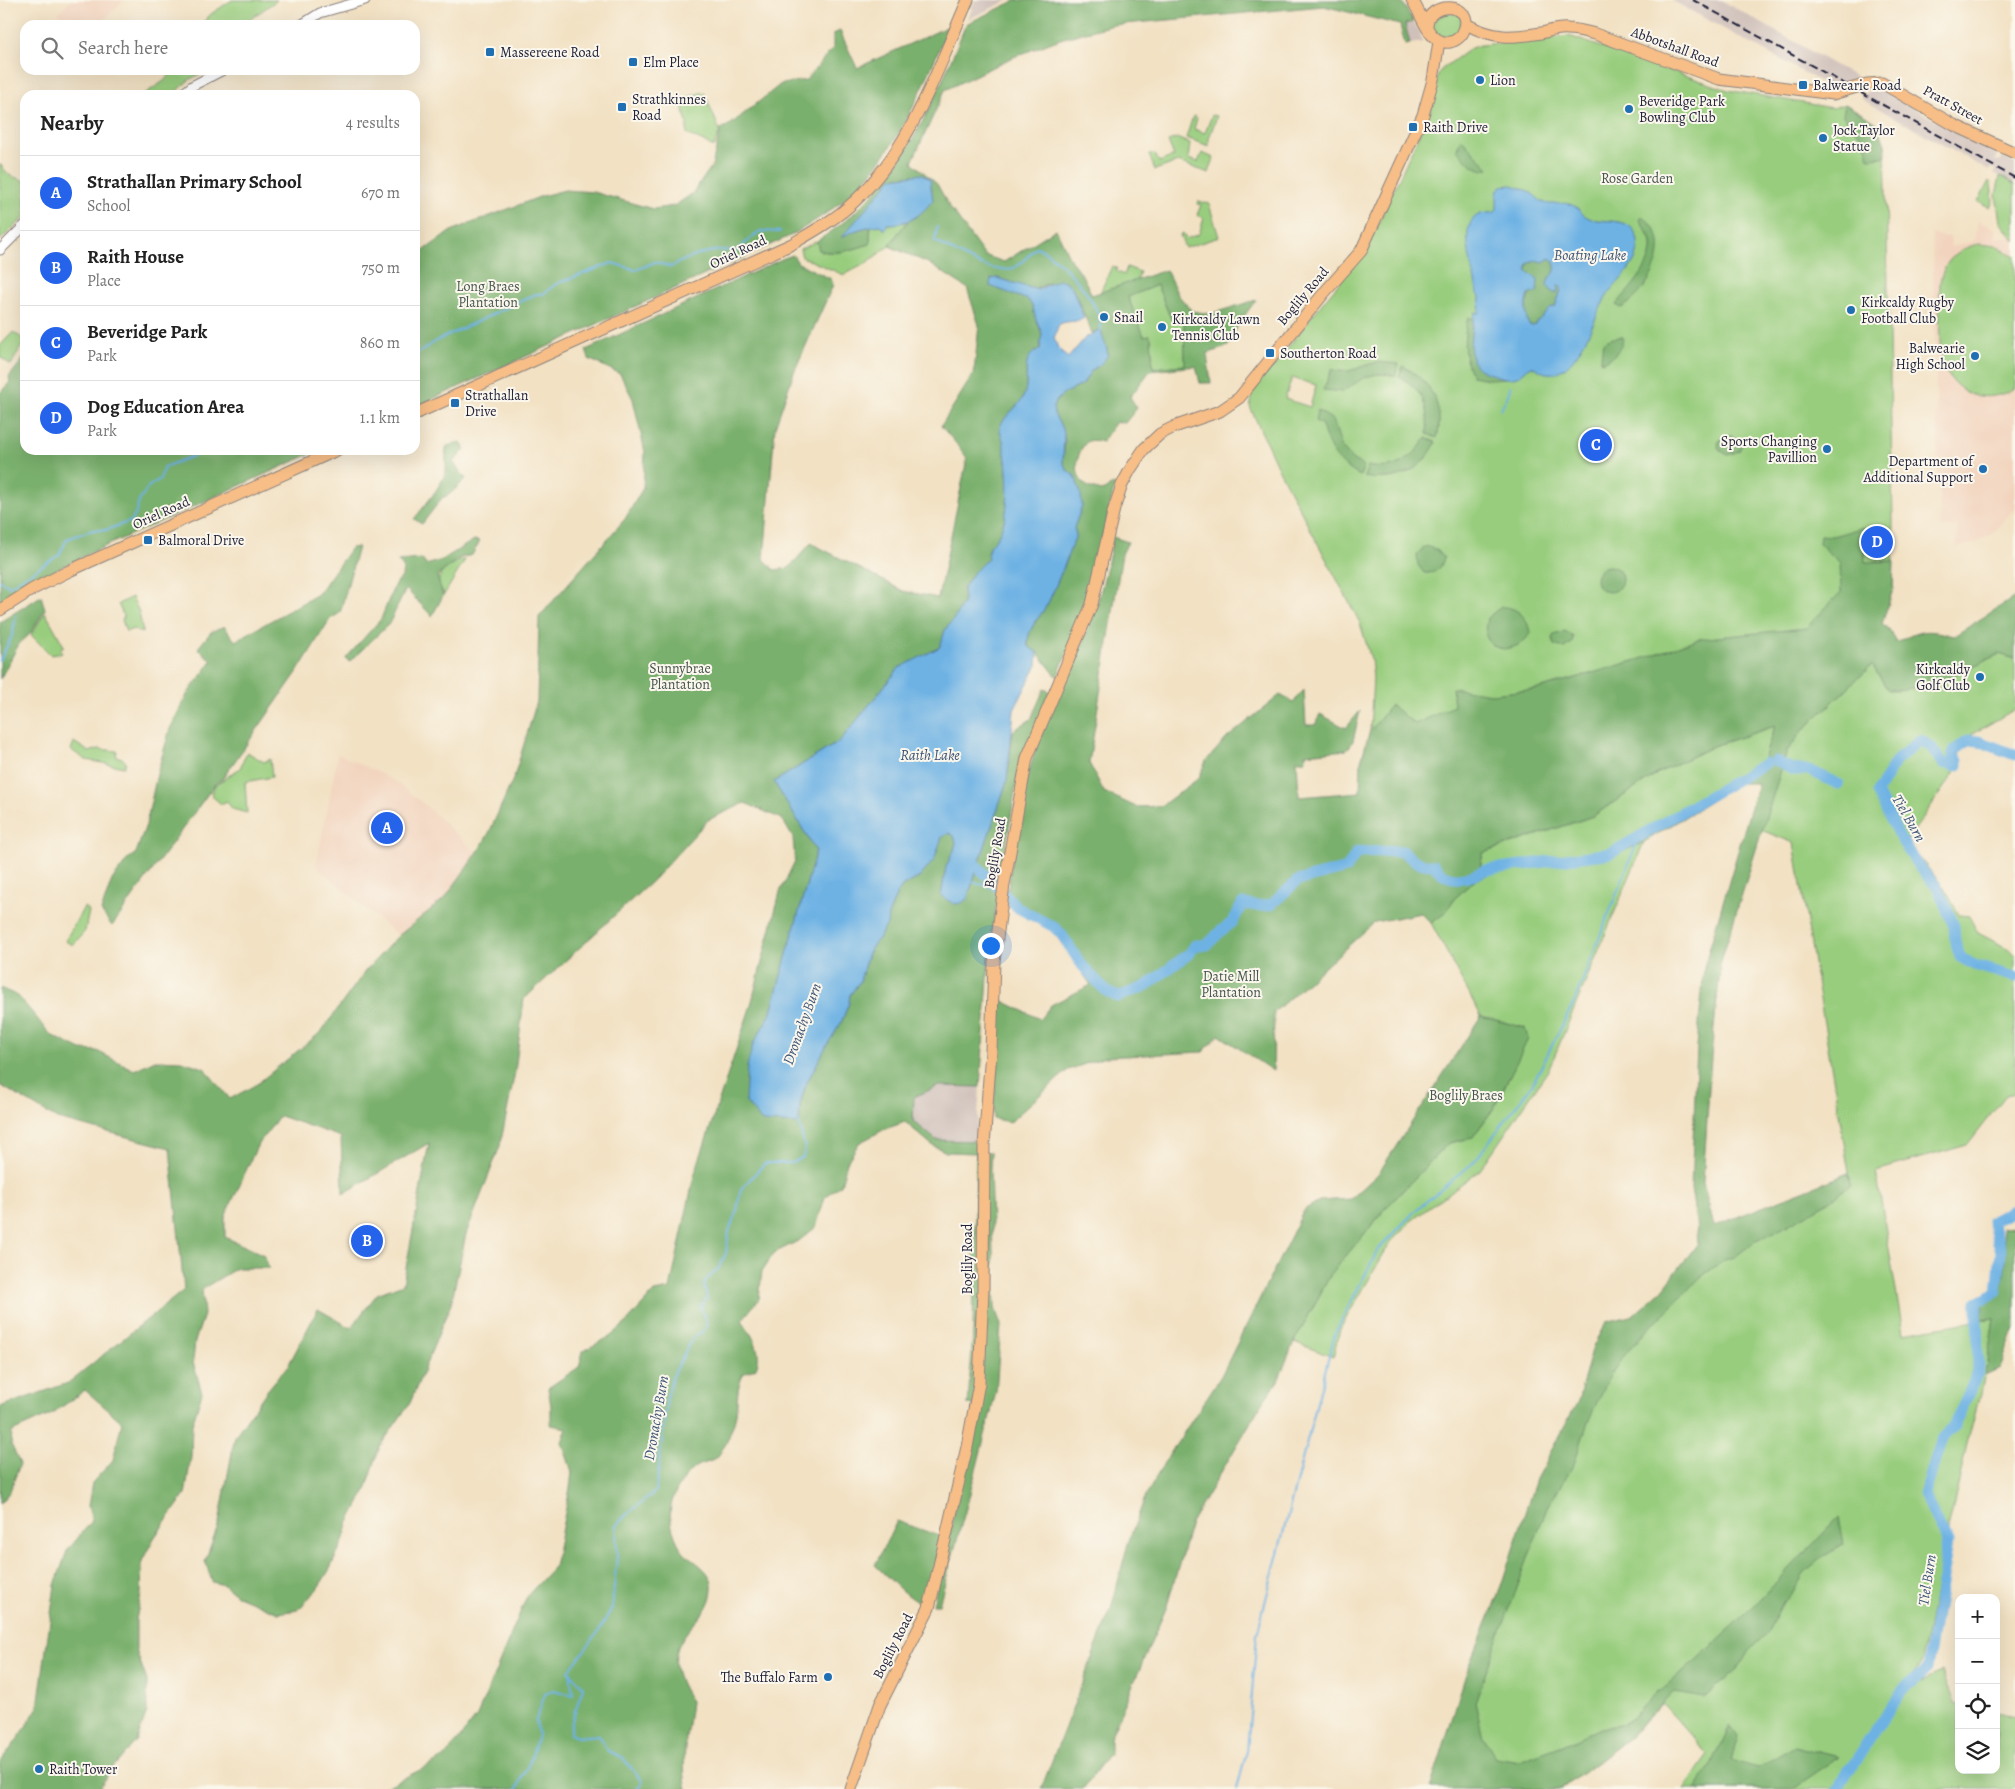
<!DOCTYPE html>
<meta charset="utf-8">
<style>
:root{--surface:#fff;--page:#f2f2f2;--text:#222;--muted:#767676;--line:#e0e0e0;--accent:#2563eb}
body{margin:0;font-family:Alegreya,serif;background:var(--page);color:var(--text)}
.controls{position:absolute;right:15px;bottom:15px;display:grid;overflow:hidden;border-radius:10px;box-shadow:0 5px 20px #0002}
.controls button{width:45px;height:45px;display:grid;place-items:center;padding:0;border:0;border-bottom:1px solid var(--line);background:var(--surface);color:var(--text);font:25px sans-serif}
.you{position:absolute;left:990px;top:945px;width:18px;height:18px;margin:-12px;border:4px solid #fff;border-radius:50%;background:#1a73e8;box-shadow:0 0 0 8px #1a73e833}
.badge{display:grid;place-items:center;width:32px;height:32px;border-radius:50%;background:var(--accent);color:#fff;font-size:16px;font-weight:700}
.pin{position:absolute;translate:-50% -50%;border:2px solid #fff;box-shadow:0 1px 5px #0006}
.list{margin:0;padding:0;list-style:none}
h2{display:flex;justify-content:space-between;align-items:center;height:65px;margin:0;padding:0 20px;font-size:21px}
h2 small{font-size:16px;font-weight:400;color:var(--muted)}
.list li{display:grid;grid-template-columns:32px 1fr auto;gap:15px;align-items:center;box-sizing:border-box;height:75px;padding:0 20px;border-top:1px solid var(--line)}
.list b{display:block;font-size:19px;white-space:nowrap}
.list p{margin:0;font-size:16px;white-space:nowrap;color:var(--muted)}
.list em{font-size:16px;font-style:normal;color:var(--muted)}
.icon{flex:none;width:28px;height:28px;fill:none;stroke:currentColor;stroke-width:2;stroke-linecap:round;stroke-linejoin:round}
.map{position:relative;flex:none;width:2015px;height:1789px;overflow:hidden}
.search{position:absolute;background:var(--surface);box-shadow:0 5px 20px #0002;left:20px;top:20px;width:400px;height:55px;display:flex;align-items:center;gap:12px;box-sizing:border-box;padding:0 18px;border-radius:15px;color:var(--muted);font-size:19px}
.panel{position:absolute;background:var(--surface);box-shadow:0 5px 20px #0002;left:20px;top:90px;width:400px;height:365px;border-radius:15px}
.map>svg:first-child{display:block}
.built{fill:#f2d4be}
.industrial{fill:#cfc0ba}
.green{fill:#99cd7e;stroke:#5e785c;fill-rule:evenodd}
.forest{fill:#7ab06d;stroke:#4e6954;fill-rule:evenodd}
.water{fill:#6eb2e4;stroke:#486a90;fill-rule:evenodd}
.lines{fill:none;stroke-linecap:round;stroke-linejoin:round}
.stream{stroke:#6eb2e4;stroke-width:2}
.river{stroke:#6eb2e4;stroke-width:11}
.minor-casing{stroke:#8a827f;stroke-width:11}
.major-casing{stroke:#8a827f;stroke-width:13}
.minor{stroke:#fff;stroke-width:9}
.major{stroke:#f7be87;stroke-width:11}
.rail{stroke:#22223b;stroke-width:2;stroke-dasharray:8 4;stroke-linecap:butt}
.poi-dot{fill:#1f6fb2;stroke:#fbf7ec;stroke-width:2}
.labels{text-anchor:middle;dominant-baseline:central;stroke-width:4;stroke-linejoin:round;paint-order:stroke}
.street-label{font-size:14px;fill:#22223b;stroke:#fbf7ec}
.poi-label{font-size:14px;fill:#22223b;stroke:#fbf7ec;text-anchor:start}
.park-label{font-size:14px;fill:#46554f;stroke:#fbf7ec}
.water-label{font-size:15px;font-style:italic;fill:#3d5476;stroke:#fbf7ec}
</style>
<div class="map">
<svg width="2015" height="1789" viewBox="0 0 2015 1789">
<rect width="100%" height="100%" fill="#fbf7ec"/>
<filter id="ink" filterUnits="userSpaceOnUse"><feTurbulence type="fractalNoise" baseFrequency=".02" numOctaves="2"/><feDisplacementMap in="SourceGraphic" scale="10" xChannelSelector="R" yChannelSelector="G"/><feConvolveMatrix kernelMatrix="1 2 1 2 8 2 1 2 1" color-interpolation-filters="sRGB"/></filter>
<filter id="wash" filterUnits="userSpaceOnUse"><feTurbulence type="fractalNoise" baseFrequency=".0096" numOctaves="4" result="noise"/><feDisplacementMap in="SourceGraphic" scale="20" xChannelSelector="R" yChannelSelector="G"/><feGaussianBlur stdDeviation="1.12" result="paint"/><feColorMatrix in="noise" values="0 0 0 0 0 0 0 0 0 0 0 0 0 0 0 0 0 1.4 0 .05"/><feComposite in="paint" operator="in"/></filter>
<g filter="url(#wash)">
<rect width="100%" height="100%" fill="#f2e1c3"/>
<path class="built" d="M71,0H124L99,25H70L58,13Z
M2000,176L2015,184V508L1993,533L1976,543L1956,548L1957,526L1940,528L1932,234L1950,237L1951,247L1974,241L1978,221L1995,229L1996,237H2011L2000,222L1996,195Z
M338,754L378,772L397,783L424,804L477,853L445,898L398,936L316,866Z"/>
<path class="industrial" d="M975,0H1009L968,19Z
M1671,0H1721L1856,77L1836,85H1827Z
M1414,22L1423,42L1410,44L1405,24Z
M1873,88H1879L1997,155L1995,160L1999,162L2002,157L2015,164V184L1994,173L1996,170L1991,168L1989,171L1860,98Z
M939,1086L980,1087L976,1141L936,1140L913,1121L914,1097Z"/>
<path class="green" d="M232,0H277L242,25H200L211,14Z
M1439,8L1461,16V29C1449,38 1446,39 1433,31L1431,18Z
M1569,36L1728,90L1832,108L1845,104L1877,123L1885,145L1893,520V589L1403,824L1361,761L1370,731L1373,678L1371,659L1360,623L1280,472L1250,407L1253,393L1269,369L1273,368L1311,317L1367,249L1432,106L1438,74L1442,69L1471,48L1481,45ZM1292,378L1316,385L1310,407L1285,399Z
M174,70H207L189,80L172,95H143L164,81Z
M704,92L720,131L714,147L687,134V123L682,105L685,98Z
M1212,115L1217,116L1209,138V146L1186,138L1193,116L1197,118L1194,129L1205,133Z
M1177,138L1190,144L1188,159L1198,162L1202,153L1214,158L1209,173L1178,162L1155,170L1149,155L1155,154L1159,162L1174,156L1168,141Z
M0,164L9,175L25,181V217L0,240Z
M2000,176L2015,184V241L2000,222L1996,195Z
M1989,181L1991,183L1993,201L1990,207L1978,202Z
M1199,201L1209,204L1219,237L1185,248L1180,235L1183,233L1186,239L1199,234L1204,218L1197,215L1201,205L1198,204Z
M908,222L889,246L865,264L844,275L802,257L800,249L817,241L819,250C836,256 853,249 870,244V226Z
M1979,244L1996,246L2015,256V387C2005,395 1991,398 1978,396C1962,394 1945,377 1942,360C1938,337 1940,306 1940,282C1944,261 1958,248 1979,244Z
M1112,266L1117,268L1116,271L1124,275L1127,267L1140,272L1136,281L1100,293Z
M1157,285L1171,319H1184L1186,365L1153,368L1151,338L1144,337L1127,297Z
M13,332L25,340L11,365L0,357V346Z
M461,560H465L444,595C443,591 439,587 439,583C436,572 454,564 461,560Z
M132,597L139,612L143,633L133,629L126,632L122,620L124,617L118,604Z
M45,612L64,646L60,649L62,653L51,655L31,635Z
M2000,654L2015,659V709L1966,738L1960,751L1958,767L1906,842L1944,887L1959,915L1969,916L1978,933L2009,949L2015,956V1093L2006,1095L1967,1145L1876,1171L1903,1333L1994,1318L1985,1375L1967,1444L1936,1585L1921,1662L1905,1688L1942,1672L1954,1703L1959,1704V1770H1996V1712L2015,1716V1789H1840L1853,1767L1839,1789H1684L1708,1755L1662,1703L1630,1737L1562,1789H1463L1467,1696L1536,1517L1610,1371L1694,1264L1851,1185L1794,843L1761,830L1787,751L1802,731L1872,665L1888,690L1974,665Z
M1775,726L1764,759L1653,826L1609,850L1480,868L1483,853L1593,816L1658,773L1713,746Z
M74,742L89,752L99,749L117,751L116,756L122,758L126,762L124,767L86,760L71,750Z
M247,752L264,762L270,759L272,777L245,782L247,813L232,809L227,801L221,804L212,796L214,786L240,768Z
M1644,842L1549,1069L1480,1170L1411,1221L1390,1243L1340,1329L1333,1357L1294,1342L1332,1272L1388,1206L1448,1143L1472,1138L1494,1108L1525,1028L1481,1016L1431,923L1445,913L1454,899L1471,883L1490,873L1608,858Z
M84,907L89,911L85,931L73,945L65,941Z"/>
<path class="forest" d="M1017,0H1401L1414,22L1405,24L1410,44L1405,45L1400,25L1324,6L1113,25L1060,39L1011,58L945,90L912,162L937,184L949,206L984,255L1004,262L1056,229L1071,261L1081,273L1092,295L1166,270L1178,295L1192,311L1210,314L1256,300L1239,323L1228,346L1207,354L1211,383H1200L1196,366L1150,371L1130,397L1137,408L1125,423L1116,422L1102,442C1098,441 1091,439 1087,442C1076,451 1074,474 1083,483C1088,488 1095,489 1102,491L1115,484L1085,610L1057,677L1038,653L1028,646C1026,628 1042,616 1049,601C1059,580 1067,557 1076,535L1074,528L1082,506L1075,476L1067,470L1063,462L1065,440L1061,426L1054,414L1053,407L1057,400L1065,393L1083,384L1091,370L1096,368L1107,349L1102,339L1101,329L1092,333L1072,287L1048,283C1032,294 1014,283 997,278L991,279L1005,291L1028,299L1033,307L1035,317L1042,333L1040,349C1018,358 1031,377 1024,395C1020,407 1000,418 1000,429C1000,433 1002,437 1003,440C1008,469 1015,526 989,546L988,558L974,572L963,589L964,601L956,616L945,630L941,648L899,668L840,741L774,782L816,851L770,1015L753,1044L799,1124L800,1104L806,1084L827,1045L841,1023L849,1003L850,995L860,981L868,953L887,925L888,915L897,893L903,886L920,877L937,850L942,837L949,833L954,836L956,843L954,850L946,867L941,896L967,899L1007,781L1013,731L1031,719L1044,689L1051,692L1019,768L991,937L980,1087L939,1086L914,1097L913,1121L936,1140L976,1141V1152H991L990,1171L995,1308L1001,1325L996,1392L968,1501L939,1604H933L979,1406L968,1405L973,1332L976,1153L946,1152L932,1145L905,1122L885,1129L859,1143L847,1162L841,1185L825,1197L816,1227L800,1240L774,1253L762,1271L759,1299L742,1320C752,1335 763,1351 756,1368L743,1374C736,1389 738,1399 736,1414C733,1428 726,1445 718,1456C713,1463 701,1463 694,1468C684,1476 673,1494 671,1506C668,1520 675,1542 684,1552C696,1564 714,1571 712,1590C710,1613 691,1623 681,1641C669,1661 679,1684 691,1701C688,1730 680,1761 687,1789H382L444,1758L477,1716L527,1596L554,1567L570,1488L572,1472L562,1442L567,1428L551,1425V1406L548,1388L579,1367L583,1351L611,1336L626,1323L654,1292L670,1289L694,1176L751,1005L780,892L795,861L793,838L782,819L745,803L708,820L653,880L524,999L515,1072L500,1146L466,1234L451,1304L410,1403L380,1446L366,1490L349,1522L343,1541L330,1569L318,1588L298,1610L278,1613L238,1596L224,1585L212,1582L205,1561L219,1523L235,1436L266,1392L289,1364L318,1309L351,1328L377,1294L403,1284L429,1143L343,1194L341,1137L280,1116L258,1144L225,1217V1237L264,1255L269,1268H237L202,1289L204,1315L195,1341L193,1362L202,1393L192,1424L191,1457L185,1495L154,1538L142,1561L141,1594L136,1620V1650L147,1681V1712L137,1740L109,1772L99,1789H0V1763L22,1733L38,1707L55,1585L67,1551L92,1521L88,1506L92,1483L113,1460L122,1422L85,1390L52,1414L12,1432L11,1444L20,1464L10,1491L0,1504V1407L68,1383L184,1290L170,1148L57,1119L0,1085V988L18,996L51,1035L81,1050L97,1051L134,1070L155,1060L182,1061L204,1068L230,1099L257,1084L321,1032L366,970L398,936L445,898L477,853L489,833L514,777L537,701L539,617L625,519L643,488L645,452L633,399L620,374L589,359L586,350L784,258L793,255L798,263L831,279L833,285L794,372L775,427L764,559L774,570L789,568L811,543L903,591L938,598L967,459L960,448L941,426L974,373L979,325L967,288L928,263L889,246C895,237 901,228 909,221C924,209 930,207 932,187L913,175L898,177L843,237L853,231L870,226V244C853,249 836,256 819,250L817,241C899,190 931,109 966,24ZM1157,285L1171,319H1184L1185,365L1153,368L1151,338L1149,335L1144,336L1128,297Z
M949,26C925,82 903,140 860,185C840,206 816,220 792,235L415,407V257L451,231L542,196L565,190L593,192L653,209L674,206L692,194L712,166L721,129L731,124L781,84L806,80L833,48V34L840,31L857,68Z
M1845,104L1877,123L1885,145V157L1869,158L1864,139L1843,116Z
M1461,138L1489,168L1483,170C1471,167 1465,159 1457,149Z
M1642,217C1679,237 1649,294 1621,308L1616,305C1629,289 1653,267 1651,244C1651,237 1643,226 1639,219Z
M1551,258C1555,263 1557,269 1554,275L1558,286L1562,287L1561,290L1555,307L1551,308L1533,326L1529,325C1521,308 1529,294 1538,280L1527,271C1527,258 1540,259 1551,258Z
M1468,317L1474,319C1468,341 1472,350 1481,370L1505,378L1489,379L1472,376C1462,354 1463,341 1468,317Z
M1623,337C1623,348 1612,360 1601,362C1602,342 1602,338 1623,337Z
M25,357V450H319L90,553L53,571L0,603V393L10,382L9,377Z
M1378,362L1399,364L1395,376C1370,370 1361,380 1342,392L1323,390L1332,369C1347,376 1362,365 1378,362Z
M1403,366C1431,381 1445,406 1437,438L1427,434C1429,408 1423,388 1399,377Z
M1317,410L1333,420L1342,448L1353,460L1364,466L1360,476C1338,464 1328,450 1322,425L1315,421Z
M1729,435L1740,440L1742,445L1739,451L1728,455L1721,451L1718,447L1719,441Z
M1426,438L1436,442C1422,472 1396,483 1364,477L1368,466C1394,472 1412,460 1426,438Z
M461,442L465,450L453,462L466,479L450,494L442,498L422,524L414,519C423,508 444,483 446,470C447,461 444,454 447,446Z
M1864,527L1865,562L1894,561L1893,589L1882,624L1887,627L1897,643C1920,629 1928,629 1954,636L2015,597V659L1999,654C1964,670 1928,691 1888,690L1872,665L1802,731L1787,751L1721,961L1711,1057L1703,1183L1714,1226L1849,1173L1851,1185L1825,1204L1781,1229L1754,1242L1735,1257L1724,1260L1701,1277L1648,1329L1622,1358L1606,1382L1588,1422L1574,1464L1547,1507L1483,1680L1475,1702L1483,1737L1495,1757L1519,1761L1563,1745L1600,1728L1620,1725L1634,1716L1654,1695L1668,1686L1747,1613L1839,1517L1844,1544L1821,1558L1805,1572L1797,1586L1783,1602L1768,1631L1748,1651L1737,1671L1705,1697L1674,1692L1661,1703L1630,1737L1562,1789H1430L1466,1674L1498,1595L1536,1479L1578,1401L1593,1346L1606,1322L1634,1315L1663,1289L1698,1243L1696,1221L1691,1188L1697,1047L1704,967L1758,783H1740L1644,842L1608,858L1490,873L1471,883L1454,899L1445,913L1431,923L1421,913L1375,922L1274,1012L1273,1071L1219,1035L1203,1052L1105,1057L1068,1070L1010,1122L993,1119L1001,1000L1040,1019L1051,1005L1091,985L1055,934L1050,920L1020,907L1007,894C1015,845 1020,795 1036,748C1051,707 1072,669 1088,629C1100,600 1107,568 1113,537L1128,542L1122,554L1089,763L1104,792L1136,807L1161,806L1199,778L1206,761L1227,738L1280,695L1293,702L1304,690L1306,725H1315L1320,714L1346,728L1360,711L1353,741L1347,750L1305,754L1306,760H1297L1299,797L1360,792L1361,761L1370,731L1391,705L1415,724L1454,706L1452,688L1491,694L1538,689L1647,657L1698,639L1806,628L1841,592L1840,563L1819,543L1820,535L1833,536ZM1775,726L1764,759L1653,826L1609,850L1480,868L1483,853L1593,816L1658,773L1713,746Z
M474,540L480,541L472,555L460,558L437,576L443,596L432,616L406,589L389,624L349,662L346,658L381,619L395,584L402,577L403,567L398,561L422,559L426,565L442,560Z
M1426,546L1437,550L1444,558C1441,569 1436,574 1424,573L1418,565L1417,554Z
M358,547L340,613L330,619L296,674L223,778L215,784L112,926L101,911L112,880L128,859L136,853L146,825L157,774L170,729L188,693L212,661L198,648L211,632L224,626L235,641L318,594L351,548Z
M1596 579a13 13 0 1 1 26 0a13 13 0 1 1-26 0Z
M41,596L45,609L30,634L19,644L0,679V622Z
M1501,607C1517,606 1528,618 1530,633C1523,648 1496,657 1487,638C1484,632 1486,624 1487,618Z
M1565,631L1573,636L1572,643L1564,648L1554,645L1552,638L1554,635Z
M1481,1016L1525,1028L1528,1039L1494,1108L1472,1138L1448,1143L1388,1206L1332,1272L1294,1342L1278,1381L1262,1403L1191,1523L1167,1606L1110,1738V1752L1083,1789H1041L1111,1609L1128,1543L1144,1500L1164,1463L1221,1376L1304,1210L1319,1201L1351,1199L1378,1174Z
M2015,1226V1328L2000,1368L1985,1375L1994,1318L1982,1320L1983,1304L2002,1291L2006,1261L2002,1227Z
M897,1521L942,1537L925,1607L902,1591L875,1565Z
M1730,1725L1738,1736L1731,1760L1757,1768L1795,1746L1839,1757L1792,1789H1696L1713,1763Z"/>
<path class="water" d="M922,174L930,179L933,200C919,217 909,224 887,224L885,230L880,225C865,227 853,230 841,238L892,178Z
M1512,185C1518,187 1524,189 1530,192C1535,195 1539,201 1545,203C1554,206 1564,201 1572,205C1578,207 1581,214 1587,217C1601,225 1630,214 1637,237C1645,264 1613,282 1603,303C1593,321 1575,379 1546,373C1541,372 1536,368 1532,366C1526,368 1522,375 1517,377C1508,380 1501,377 1494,375C1488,373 1480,371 1476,366C1466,354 1472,326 1475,312L1479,313L1480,296L1477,294C1476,271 1448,209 1494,213L1497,209V192L1501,186ZM1551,258C1557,265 1557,273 1549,278L1547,285L1553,293H1557L1558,286H1561V290L1555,307L1551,308L1533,326L1529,325C1525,317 1525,303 1528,295L1537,292L1538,280L1527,271V265C1532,259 1536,260 1543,262Z
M997,278L1034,289L1041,288L1058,280L1065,281L1072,287L1084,318C1077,324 1063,319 1058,326C1057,329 1056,334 1054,338L1058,348L1068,358L1085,338L1101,329C1102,339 1107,346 1108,355L1102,363L1091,371L1083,384L1065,393L1057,400L1053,407L1054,414L1064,432L1063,462L1067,470L1075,476L1081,495L1082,506L1074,528L1076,535C1067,557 1059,580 1049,601C1042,616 1026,628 1028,646L1038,653L1037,665L1014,710L1007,781L967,899L962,903L954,904L941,896L946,867L954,850L956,843L954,836L949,833L942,837L934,860L920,877L903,886L897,893L888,915L887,925L868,953L860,981L850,995L849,1003L841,1023L827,1045L806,1084L800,1104L799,1124L762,1122L745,1101L747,1067L753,1044L770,1015L816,851L774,782L840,741L899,668L940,647L945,630L956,616L964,601L963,589L974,572L988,558L989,546C1015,526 1008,469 1003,440C1002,437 1000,433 1000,429C1000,418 1020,407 1024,395C1031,376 1018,358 1040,349L1042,333L1035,317L1033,307L1028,300L990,286L991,279Z"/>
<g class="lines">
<path class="stream" d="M937,227L935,241C954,251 997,280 1017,266C1024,261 1030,253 1037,247C1062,260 1101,301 1101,330
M415,355L438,340L536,294H543L556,284L612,263L636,270L655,262L671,267C690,256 714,248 736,251L760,231L780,232
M1501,410C1503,401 1510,397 1510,386
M0,581L10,586L59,555L67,539L92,530H106L131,521L135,515L140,499L149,486L160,479L164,467L209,450
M0,660L12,636L16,616
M972,882L999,889
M569,1671L599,1631L612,1608L617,1557L616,1526L626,1515L656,1491L667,1398L672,1378L691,1340L705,1329L707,1322L700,1307L707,1298L704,1285L707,1279L719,1268L726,1253L729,1231L737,1210L741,1189L765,1163H792L803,1157L805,1149L799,1123
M569,1671L583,1687C579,1702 570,1720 570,1734L577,1737L599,1735L608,1751L622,1757L642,1781L641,1785L637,1789
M517,1789L531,1759L538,1735L536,1720L545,1694L553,1690L573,1695L570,1673
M1237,1789L1247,1751L1257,1634L1335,1333L1378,1250L1417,1209L1473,1163L1532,1085L1574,1002L1639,837"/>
<path class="river" d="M2015,755L1979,741L1969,740L1953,751V756L1958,761V765L1955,766L1943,763L1931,747L1920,740L1896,761L1877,792L1900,838L1919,867L1938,888L1954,926L1955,941L1960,957L1974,965L2015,977
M1776,761L1794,770H1809L1838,784
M977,866L1018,908L1054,927L1062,935L1081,964L1106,991L1118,997L1146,986L1190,953L1195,945H1207L1221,931L1233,922L1242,904L1259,906L1271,905L1297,881L1347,868L1357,852L1403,851C1413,861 1420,865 1434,865C1447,884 1467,880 1485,870L1611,853L1766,763
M1837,1789L1902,1690L1927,1669L1948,1542L1924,1496L1942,1438L1954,1426L1978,1372L1977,1302L1997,1292L2001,1252L1992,1221L2015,1209"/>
</g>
</g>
<g filter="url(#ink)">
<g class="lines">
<defs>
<path id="minor" d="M301,25L320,13L365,0
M181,95L192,86L223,70
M0,250L25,225"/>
<path id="major" d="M1412,0C1422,14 1429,46 1450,42C1456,41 1462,36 1464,30C1476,2 1427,0 1427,26
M1466,24C1494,39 1511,38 1541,33C1550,31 1559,28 1568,29C1577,29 1586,32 1595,34L1719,79L1833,94L1867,84L1882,83L1954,125L2015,153
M415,414L792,244C814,231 836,219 855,201C912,147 937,70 968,0
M0,610L33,589L69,571L337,450
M851,1789L880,1705L929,1608L967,1447L979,1383L983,1290L984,1146L991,1051L994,962L1004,885L1027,758L1092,604L1114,509L1122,485L1130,470L1144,449L1160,434L1174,427L1220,411L1239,398L1324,293L1361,251L1423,115L1433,80L1439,41"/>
</defs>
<use href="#minor" class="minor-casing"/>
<use href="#major" class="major-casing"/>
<use href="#minor" class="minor"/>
<use href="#major" class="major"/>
<path class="rail" d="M1693,0L2015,178"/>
</g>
</g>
<g class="poi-dot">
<rect x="485" y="47" width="10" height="10" rx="2.5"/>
<rect x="628" y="57" width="10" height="10" rx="2.5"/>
<circle cx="1480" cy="80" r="5"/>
<rect x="1798" y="80" width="10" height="10" rx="2.5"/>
<rect x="617" y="102" width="10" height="10" rx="2.5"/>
<circle cx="1629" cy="109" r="5"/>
<rect x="1408" y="122" width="10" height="10" rx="2.5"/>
<circle cx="1823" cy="138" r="5"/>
<circle cx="1851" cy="310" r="5"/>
<circle cx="1104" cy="317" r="5"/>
<circle cx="1162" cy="327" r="5"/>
<rect x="1265" y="348" width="10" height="10" rx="2.5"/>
<circle cx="1975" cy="356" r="5"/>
<rect x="450" y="398" width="10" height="10" rx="2.5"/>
<circle cx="1827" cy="449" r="5"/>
<circle cx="1983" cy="469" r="5"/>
<rect x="143" y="535" width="10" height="10" rx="2.5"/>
<circle cx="1980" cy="677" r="5"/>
<circle cx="828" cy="1677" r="5"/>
<circle cx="39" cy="1769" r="5"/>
</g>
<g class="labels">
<g class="street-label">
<text transform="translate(1675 47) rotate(20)">Abbotshall Road</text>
<text transform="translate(1953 105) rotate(29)">Pratt Street</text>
<text transform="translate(738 252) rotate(-25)">Oriel Road</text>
<text transform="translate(1303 296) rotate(-50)">Boglily Road</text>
<text transform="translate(161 513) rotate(-24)">Oriel Road</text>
<text transform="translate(995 853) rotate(-80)">Boglily Road</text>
<text transform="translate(967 1259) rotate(-90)">Boglily Road</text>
<text transform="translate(893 1646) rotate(-63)">Boglily Road</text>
</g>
<g class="poi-label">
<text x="500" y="52">Massereene Road</text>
<text x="643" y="62">Elm Place</text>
<text x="1490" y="80">Lion</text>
<text x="1813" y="85">Balwearie Road</text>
<text x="632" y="99">Strathkinnes<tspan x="632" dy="16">Road</tspan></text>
<text x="1639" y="101">Beveridge Park<tspan x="1639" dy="16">Bowling Club</tspan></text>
<text x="1423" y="127">Raith Drive</text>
<text x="1833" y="130">Jock Taylor<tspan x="1833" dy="16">Statue</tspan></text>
<text x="1861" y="302">Kirkcaldy Rugby<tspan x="1861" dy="16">Football Club</tspan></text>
<text x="1114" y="317">Snail</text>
<text x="1172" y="319">Kirkcaldy Lawn<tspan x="1172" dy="16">Tennis Club</tspan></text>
<text x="1965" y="348" text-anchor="end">Balwearie<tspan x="1965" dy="16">High School</tspan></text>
<text x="1280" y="353">Southerton Road</text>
<text x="465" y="395">Strathallan<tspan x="465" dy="16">Drive</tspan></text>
<text x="1817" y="441" text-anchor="end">Sports Changing<tspan x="1817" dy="16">Pavillion</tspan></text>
<text x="1973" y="461" text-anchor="end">Department of<tspan x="1973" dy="16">Additional Support</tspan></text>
<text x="158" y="540">Balmoral Drive</text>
<text x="1970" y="669" text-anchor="end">Kirkcaldy<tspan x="1970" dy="16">Golf Club</tspan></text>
<text x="818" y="1677" text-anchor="end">The Buffalo Farm</text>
<text x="49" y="1769">Raith Tower</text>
</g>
<g class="park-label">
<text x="1637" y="178">Rose Garden</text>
<text x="488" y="286">Long Braes<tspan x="488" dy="16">Plantation</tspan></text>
<text x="680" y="668">Sunnybrae<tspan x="680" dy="16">Plantation</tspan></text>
<text x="1231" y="976">Datie Mill<tspan x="1231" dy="16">Plantation</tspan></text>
<text x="1466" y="1095">Boglily Braes</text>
</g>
<g class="water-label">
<text x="1590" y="255">Boating Lake</text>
<text x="930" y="755">Raith Lake</text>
<text transform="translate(1909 818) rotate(60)">Tiel Burn</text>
<text transform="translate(802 1024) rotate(-70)">Dronachy Burn</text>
<text transform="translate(656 1418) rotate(-80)">Dronachy Burn</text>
<text transform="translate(1927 1580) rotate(-81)">Tiel Burn</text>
</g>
</g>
</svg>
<div class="controls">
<button>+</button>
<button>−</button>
<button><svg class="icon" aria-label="locate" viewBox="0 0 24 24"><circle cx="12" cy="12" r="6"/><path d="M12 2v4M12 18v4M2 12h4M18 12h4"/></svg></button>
<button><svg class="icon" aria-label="layers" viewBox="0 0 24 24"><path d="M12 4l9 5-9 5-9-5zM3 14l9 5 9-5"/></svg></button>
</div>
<div class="you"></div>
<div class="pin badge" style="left:387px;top:828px">A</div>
<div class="pin badge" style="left:367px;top:1241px">B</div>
<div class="pin badge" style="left:1596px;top:445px">C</div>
<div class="pin badge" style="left:1877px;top:542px">D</div>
<div class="search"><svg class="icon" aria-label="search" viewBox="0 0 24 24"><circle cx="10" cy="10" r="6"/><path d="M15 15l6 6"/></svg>Search here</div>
<section class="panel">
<h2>Nearby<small>4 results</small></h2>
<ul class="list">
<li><span class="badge">A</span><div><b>Strathallan Primary School</b><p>School</p></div><em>670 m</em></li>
<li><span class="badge">B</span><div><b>Raith House</b><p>Place</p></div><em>750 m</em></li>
<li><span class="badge">C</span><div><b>Beveridge Park</b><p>Park</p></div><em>860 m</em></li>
<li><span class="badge">D</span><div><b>Dog Education Area</b><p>Park</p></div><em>1.1 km</em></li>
</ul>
</section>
</div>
